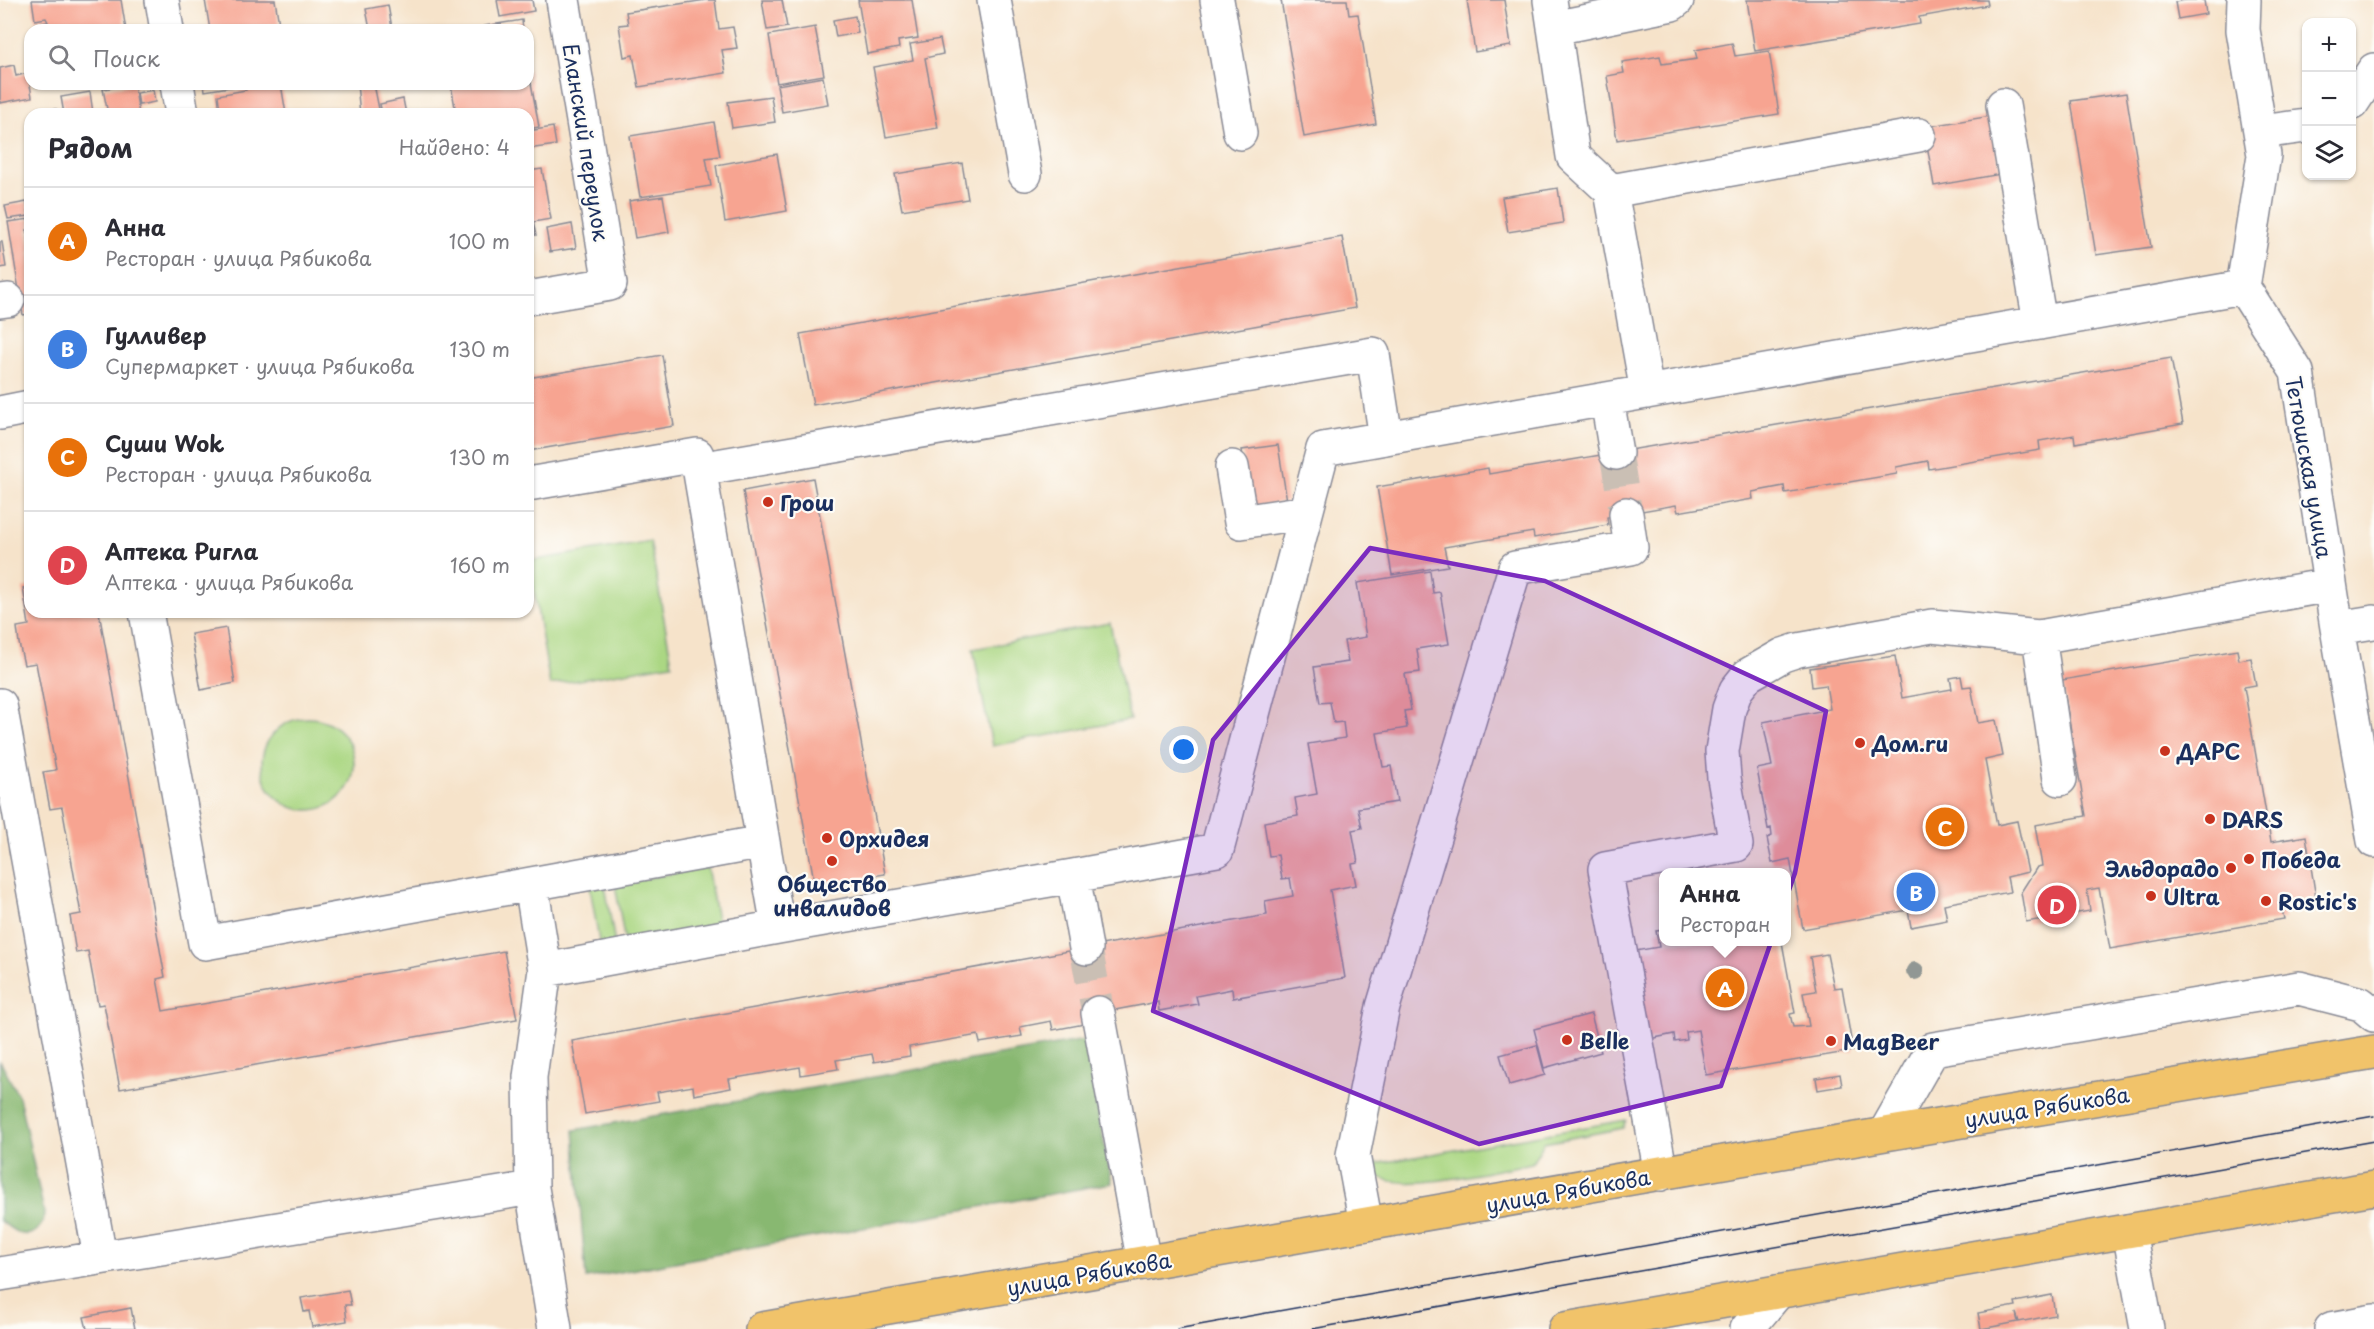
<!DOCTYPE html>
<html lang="ru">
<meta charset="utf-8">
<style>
:root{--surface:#fff;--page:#f2f2f3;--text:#2b2b33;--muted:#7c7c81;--line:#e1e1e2;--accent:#c8321e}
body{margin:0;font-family:"Playpen Sans",sans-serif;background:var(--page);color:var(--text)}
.controls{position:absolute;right:18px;top:18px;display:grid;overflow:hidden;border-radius:12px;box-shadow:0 2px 4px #0004}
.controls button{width:54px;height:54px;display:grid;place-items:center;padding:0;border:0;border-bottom:2px solid var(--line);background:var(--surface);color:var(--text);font:30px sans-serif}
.you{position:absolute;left:1184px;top:750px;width:21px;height:21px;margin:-15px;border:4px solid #fff;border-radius:50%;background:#1a73e8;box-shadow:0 0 0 9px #1a73e833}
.badge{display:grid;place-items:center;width:39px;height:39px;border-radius:50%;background:var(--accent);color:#fff;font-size:20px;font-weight:700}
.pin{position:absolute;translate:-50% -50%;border:3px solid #fff;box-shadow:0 2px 6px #0006}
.popup{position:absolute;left:1659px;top:868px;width:132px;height:78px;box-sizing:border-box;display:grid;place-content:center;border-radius:12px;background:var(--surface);filter:drop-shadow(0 2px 4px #0005);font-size:20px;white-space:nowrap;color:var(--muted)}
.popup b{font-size:22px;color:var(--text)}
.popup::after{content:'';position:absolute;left:50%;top:100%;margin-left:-12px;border:12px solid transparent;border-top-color:var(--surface)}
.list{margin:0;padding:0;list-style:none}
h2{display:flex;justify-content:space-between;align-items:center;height:78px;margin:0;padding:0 24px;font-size:26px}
h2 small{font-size:20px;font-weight:400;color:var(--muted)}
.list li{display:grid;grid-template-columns:39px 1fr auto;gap:18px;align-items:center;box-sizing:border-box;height:108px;padding:0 24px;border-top:2px solid var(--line)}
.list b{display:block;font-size:22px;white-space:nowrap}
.list p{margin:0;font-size:20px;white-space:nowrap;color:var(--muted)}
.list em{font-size:20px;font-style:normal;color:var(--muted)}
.icon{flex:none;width:33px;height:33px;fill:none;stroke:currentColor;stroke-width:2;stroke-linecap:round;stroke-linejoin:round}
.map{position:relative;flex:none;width:2374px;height:1329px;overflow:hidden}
.search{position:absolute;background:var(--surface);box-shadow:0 2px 4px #0004;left:24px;top:24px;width:510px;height:66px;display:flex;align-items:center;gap:15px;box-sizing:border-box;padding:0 21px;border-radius:18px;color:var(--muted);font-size:22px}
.panel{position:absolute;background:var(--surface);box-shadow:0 2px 4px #0004;left:24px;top:108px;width:510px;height:510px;border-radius:18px}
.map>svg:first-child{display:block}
.green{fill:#abd783;stroke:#638370;stroke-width:1.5}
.forest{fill:#88b871;stroke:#527468;stroke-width:1.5}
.building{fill:#f7a491}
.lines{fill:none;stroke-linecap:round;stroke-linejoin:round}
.minor-tunnel{stroke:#cabfb4;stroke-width:33;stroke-dasharray:33 16;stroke-linecap:butt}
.minor-casing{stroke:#888994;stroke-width:36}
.major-casing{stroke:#888994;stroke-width:36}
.minor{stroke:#fff;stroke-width:33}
.major{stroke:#f1c36a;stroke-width:33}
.tram{stroke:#1b2f5e;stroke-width:1.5}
.tree{fill:#919794}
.marked{fill:#7b2cbf;fill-opacity:0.2;stroke:#7b2cbf;stroke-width:4.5;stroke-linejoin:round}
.poi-dot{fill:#c8321e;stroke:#fdfcf7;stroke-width:2}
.labels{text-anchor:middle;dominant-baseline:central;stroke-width:4.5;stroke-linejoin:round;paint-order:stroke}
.street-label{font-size:21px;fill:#1b2f5e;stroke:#fdfcf7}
.poi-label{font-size:21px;font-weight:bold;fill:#1b2f5e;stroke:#fdfcf7;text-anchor:start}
</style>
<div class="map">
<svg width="2374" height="1329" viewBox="0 0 2374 1329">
<rect width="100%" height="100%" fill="#fdfcf7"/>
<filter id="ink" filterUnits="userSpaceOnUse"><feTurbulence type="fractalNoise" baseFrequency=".0167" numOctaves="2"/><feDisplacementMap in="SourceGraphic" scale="12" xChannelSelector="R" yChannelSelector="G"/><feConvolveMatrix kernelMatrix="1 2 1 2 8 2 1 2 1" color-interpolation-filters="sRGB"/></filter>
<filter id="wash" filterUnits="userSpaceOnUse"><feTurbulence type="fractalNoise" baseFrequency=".008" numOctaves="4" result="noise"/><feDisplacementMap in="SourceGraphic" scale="24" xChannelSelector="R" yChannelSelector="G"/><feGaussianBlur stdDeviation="1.35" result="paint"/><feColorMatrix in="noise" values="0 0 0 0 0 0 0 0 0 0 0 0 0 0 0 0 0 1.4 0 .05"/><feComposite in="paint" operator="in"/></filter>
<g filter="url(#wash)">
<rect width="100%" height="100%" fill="#f6e3ca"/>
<path class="green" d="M650,541L672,664L550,685L529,561Z
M1110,623L1130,720L992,746L973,649Z
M262 764a46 46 0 1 1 92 0a46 46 0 1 1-92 0Z
M707,867L718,925L625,943L615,884Z
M605,885L615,944L600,947L590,887Z
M1626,1120L1623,1128L1544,1143L1532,1163C1500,1169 1404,1194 1378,1176C1375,1173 1372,1168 1369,1165Z"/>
<path class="forest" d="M1084,1040L1112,1183L586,1278L574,1130Z
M0,1061L19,1097L44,1212C44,1223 37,1237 22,1234C15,1233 7,1225 0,1221Z"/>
<g id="blocks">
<path class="building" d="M32,0H121L126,30H36L35,24L48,22L46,18L35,20Z
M205,0H275L279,24L258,28V30H210Z
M497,0H532L534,11L500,17Z
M706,0H715L719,29L733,27L737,48L722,50L726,73L639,87L633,55L624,57L619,25L628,24L626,12Z
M762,0H782L787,27L767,30Z
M858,0H912L918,38L898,41L899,48L867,54Z
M1281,0H1347L1349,15L1358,14L1376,124L1304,137Z
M1467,0H1504L1511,46L1475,52Z
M1747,0H1987L1988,5L1919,17L1920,24L1755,51Z
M2186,0H2204L2206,14L2178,19L2175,2Z
M388,5L392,28L370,30L366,9Z
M855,16L858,33L836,37L833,20Z
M522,20L523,30H485V26Z
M815,27L824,75L777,83L769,35Z
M940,39L943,54L925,58L938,128L886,137L873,67L913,60L910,44Z
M1732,43L1735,56L1769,51L1779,114L1617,140L1607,76L1624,73L1622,62L1660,56L1662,64L1697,59L1695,50Z
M14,65L16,76L28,73L32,97L0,103V68Z
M528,66L539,127L528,129V114H492L490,107L456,113L451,85L528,84Z
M823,77L828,104L782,112L777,85Z
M134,84L139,114H108L103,89Z
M204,84H241L242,85L205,91Z
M245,84H281L286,114H227V110L220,111L218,95L246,90Z
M357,84H374L380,114H360Z
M153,90L155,102L139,105L137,93Z
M90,92L93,113L64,114L61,97Z
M2126,93L2151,247L2096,255L2071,101Z
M771,96L775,122L732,128L728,102Z
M403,99L406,114H382L380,104Z
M56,109V114H36V113Z
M1991,116L2001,174L1934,186L1924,127Z
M714,122L720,156L706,158L711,186L640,197L630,136Z
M553,127L556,145L528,149V131Z
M777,154L787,211L725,222L716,165Z
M962,163L968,199L902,210L895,174Z
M542,169L551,219L533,222L536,235L528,236V171Z
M1558,188L1563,223L1508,232L1502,197Z
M663,196L669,232L635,238L629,201Z
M27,202L29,216L8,219L5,206Z
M30,219V229L27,230L30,246V314L23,315L8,222Z
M572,224L576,248L550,252L546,229Z
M1342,237L1355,308L813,405L800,334Z
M0,242H2L6,267L0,268Z
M662,355L674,426L528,451V378Z
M2171,358L2183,424L2075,443L2074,435L2039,441L2040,450L1929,469L1928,461L1896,467L1897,474L1785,493L1784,486L1752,492L1753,499L1678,512L1676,505L1607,517L1608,525L1534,538L1533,532L1444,547L1448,566L1392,575L1377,487L1488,468L1489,474Z
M1278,445L1287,501L1251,507L1242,450Z
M813,478L885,874L815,886L743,491Z
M1430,571L1433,593L1440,592L1449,644L1417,649L1420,672L1405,674L1411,710L1404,711L1407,728L1377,733L1383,767L1391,766L1397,802L1358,808L1362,828L1352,830L1358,863L1352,864L1356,885L1330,890L1345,978L1233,998L1232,989L1196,996L1198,1004L1159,1011L1158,1002L1115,1010L1089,1015L1090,1023L1053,1030L1051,1021L1020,1027L1022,1036L980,1043L978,1035L909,1047L910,1056L874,1062L872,1054L836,1060L838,1069L801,1075L800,1067L729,1079L731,1088L694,1095L693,1086L657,1092L659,1101L585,1114L572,1041L1267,915L1265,901L1293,896L1290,878L1282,879L1278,855L1269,856L1264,822L1298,816L1295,798L1317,794L1308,744L1345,738L1343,722L1334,723L1330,702L1320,703L1314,667L1348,662L1344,641L1366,637L1357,583Z
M30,587V612H99L165,977L157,979L163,1011L504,951L517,1019L120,1089L104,1004L98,1005L88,951L76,953L70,916L81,914L62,807L50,809L43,772L56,770L36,663L24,665L19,643L17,627L29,625L23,588Z
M226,628L235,683L201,690L191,634Z
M2237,650L2239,660L2251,658L2256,685L2244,687L2271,842L2306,836L2316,898L2281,904L2284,919L2110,949L2099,888L2087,890L2090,911L2026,922L2021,892L2037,867L2042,866L2035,825L2086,816L2062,680Z
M1895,656L1902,698L1952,689L1950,678L1961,676L1963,687L1971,686L1978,723L1996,720L2003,756L1985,760L1997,825L2017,821L2028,872L2007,877L2010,892L1944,904L1947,920L1911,927L1908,910L1803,929L1790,859L1772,863L1767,838L1772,836L1771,828L1768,829L1757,769L1772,766L1763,722L1830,709L1826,685L1812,687L1810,668Z
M1664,930V942H1782L1795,1013L1790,1014L1793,1027L1809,1026L1803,993L1816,991L1810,957L1827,954L1834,988L1842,987L1853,1051L1706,1075L1698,1030L1686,1032L1687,1040L1675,1042L1674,1034L1645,1040L1629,952L1659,947L1656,931Z
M1591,1014L1601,1052L1544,1068L1534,1029Z
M1537,1045L1545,1075L1509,1085L1500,1055Z
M1840,1074L1842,1086L1818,1090L1816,1078Z
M348,1290L351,1305H345L347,1321L312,1327L309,1311L304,1312L301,1298Z
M2052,1295L2055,1315L2019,1322L2016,1313L2018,1322L1981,1329L1978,1313L2016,1306L2015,1302Z
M131,1308L135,1329H87L84,1317Z"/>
</g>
</g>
<g filter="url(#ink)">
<use href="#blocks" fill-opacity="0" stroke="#888994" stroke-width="1.5"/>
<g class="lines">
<path class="minor-tunnel" d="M1616,453L1626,514
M1086,948L1098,1013"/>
<defs>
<path id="minor" d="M162,0L167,30
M994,0L1025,174
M1217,0L1240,133
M1550,0L1573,156L1611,191L1647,392
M2244,0L2243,30L2264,155L2243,287L2297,372L2337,628L2374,841
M1554,28L1672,4L1677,0
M177,84L182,114
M2352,103L2374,70
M2003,105L2040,323
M2261,132L2306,126
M1611,191L1919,135
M528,298L610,284L563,0
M0,301L8,300
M1607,399L1616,453
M0,413L30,407
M1232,467L1241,522L1306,512
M699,469L1373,354L1386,438
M528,484L697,455L763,842L531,884L545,970L530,1077L532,1188L555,1329
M146,612L205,943L531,884
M2337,628L2374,622
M2039,637L2060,779
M0,705L100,1257
M763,842L778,927L1073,876
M1086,948L1073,876L1217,850L1323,449L2243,287
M545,970L778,927
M1098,1013L1144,1263
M1885,1133L1933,1049L2299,988L2361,1004L2374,1015
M1661,1174L1605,869L1736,845L1724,778L1722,751L1729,709L1736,690L1748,675L1783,655L1798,650L1932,626L2039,637L2330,585
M1366,1224L1353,1155L1383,1007L1515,568L1631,548L1626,514
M2129,1231L2147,1329
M0,1274L532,1188
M1747,1329L1778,1292
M2331,1329L2374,1321"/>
<path id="major" d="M762,1329C1300,1236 1836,1140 2374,1052
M1565,1329L2374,1188"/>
</defs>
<use href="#minor" class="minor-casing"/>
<use href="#major" class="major-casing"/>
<use href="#minor" class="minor"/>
<use href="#major" class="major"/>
<path class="tram" d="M1177,1329L2374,1116
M1312,1329L2374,1141"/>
</g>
<circle class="tree" cx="1915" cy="971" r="9"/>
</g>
<path class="marked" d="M1370,548L1545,581L1826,711L1795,873L1721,1086L1479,1144L1153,1011L1213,740Z"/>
<g class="poi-dot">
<circle cx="768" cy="502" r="6"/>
<circle cx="1860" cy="743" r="6"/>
<circle cx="2165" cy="751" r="6"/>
<circle cx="2210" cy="819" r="6"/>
<circle cx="827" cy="838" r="6"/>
<circle cx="2249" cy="859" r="6"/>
<circle cx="832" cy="861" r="6"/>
<circle cx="2231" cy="868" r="6"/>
<circle cx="2151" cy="896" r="6"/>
<circle cx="2266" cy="901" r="6"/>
<circle cx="1567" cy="1040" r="6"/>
<circle cx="1831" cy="1041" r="6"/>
</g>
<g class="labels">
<g class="street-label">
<text transform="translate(587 142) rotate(81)">Еланский переулок</text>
<text transform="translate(2310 467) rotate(80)">Тетюшская улица</text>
<text transform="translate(2047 1106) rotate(-9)">улица Рябикова</text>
<text transform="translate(1568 1190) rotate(-10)">улица Рябикова</text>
<text transform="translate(1089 1273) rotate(-10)">улица Рябикова</text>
</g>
<g class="poi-label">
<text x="780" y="502">Грош</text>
<text x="1872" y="743">Дом.ru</text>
<text x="2177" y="751">ДАРС</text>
<text x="2222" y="819">DARS</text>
<text x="839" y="838">Орхидея</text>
<text x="2261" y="859">Победа</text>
<text x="2219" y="868" text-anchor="end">Эльдорадо</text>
<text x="832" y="883" text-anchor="middle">Общество<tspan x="832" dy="24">инвалидов</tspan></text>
<text x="2163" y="896">Ultra</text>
<text x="2278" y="901">Rostic's</text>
<text x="1579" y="1040">Belle</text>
<text x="1843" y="1041">MagBeer</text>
</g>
</g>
</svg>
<div class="controls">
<button>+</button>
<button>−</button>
<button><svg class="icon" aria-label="layers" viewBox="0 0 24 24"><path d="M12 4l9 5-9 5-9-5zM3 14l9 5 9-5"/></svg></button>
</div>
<div class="you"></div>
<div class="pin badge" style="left:1725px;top:988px;background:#e8710a">A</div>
<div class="popup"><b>Анна</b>Ресторан</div>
<div class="pin badge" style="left:1916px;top:892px;background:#3f7fe0">B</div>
<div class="pin badge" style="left:1945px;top:827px;background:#e8710a">C</div>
<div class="pin badge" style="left:2057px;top:905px;background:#e0444e">D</div>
<div class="search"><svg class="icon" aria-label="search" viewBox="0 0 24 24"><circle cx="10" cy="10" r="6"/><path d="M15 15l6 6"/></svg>Поиск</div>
<section class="panel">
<h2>Рядом<small>Найдено: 4</small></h2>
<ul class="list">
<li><span class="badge" style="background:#e8710a">A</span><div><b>Анна</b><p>Ресторан · улица Рябикова</p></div><em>100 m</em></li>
<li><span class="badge" style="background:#3f7fe0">B</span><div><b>Гулливер</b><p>Супермаркет · улица Рябикова</p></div><em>130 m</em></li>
<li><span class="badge" style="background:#e8710a">C</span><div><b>Суши Wok</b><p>Ресторан · улица Рябикова</p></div><em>130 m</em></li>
<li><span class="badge" style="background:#e0444e">D</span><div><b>Аптека Ригла</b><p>Аптека · улица Рябикова</p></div><em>160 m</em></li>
</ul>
</section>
</div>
